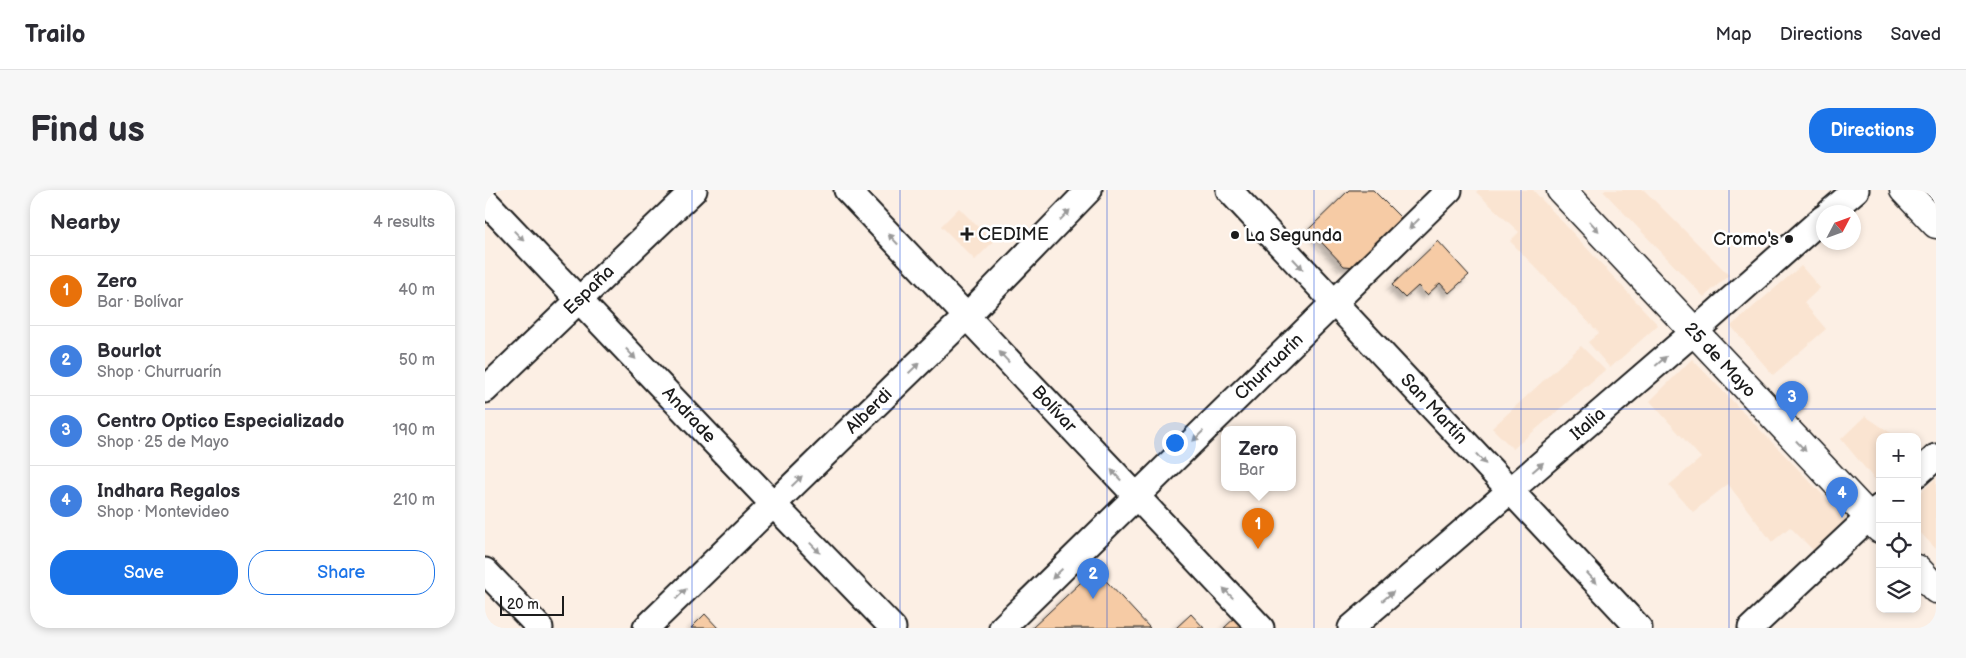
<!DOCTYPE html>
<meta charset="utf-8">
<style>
:root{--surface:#fff;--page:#f7f7f7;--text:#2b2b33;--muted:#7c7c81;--line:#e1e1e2;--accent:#1a73e8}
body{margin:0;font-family:"Balsamiq Sans",sans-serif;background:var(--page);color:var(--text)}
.controls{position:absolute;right:15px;bottom:15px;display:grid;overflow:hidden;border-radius:10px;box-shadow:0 2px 8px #0003}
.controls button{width:45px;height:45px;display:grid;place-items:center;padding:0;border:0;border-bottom:1px solid var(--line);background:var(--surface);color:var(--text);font:25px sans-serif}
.compass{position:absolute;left:1331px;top:15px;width:45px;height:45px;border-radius:50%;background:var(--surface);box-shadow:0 2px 8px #0003;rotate:49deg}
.scale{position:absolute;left:15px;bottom:12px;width:64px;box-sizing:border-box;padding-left:5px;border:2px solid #1c1c1c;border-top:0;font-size:14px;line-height:18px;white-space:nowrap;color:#1c1c1c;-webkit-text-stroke:4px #fff;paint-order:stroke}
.you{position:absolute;left:689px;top:252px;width:18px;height:18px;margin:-12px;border:4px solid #fff;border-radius:50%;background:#1a73e8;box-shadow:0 0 0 8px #1a73e833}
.badge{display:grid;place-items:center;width:32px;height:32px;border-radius:50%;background:var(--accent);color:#fff;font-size:16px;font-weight:700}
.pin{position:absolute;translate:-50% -41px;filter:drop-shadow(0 1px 2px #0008)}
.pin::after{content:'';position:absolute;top:26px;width:18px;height:15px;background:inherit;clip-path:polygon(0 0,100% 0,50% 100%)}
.popup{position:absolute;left:736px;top:236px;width:75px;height:65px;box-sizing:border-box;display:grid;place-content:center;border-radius:10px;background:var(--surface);filter:drop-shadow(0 1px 4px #0005);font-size:16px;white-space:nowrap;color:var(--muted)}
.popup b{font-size:19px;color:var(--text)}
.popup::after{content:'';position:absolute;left:50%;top:100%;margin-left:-10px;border:10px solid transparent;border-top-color:var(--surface)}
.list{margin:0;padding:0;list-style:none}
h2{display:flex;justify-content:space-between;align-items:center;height:65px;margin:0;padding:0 20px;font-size:21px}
h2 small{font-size:16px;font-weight:400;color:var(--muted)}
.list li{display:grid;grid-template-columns:32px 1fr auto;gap:15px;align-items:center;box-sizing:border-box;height:70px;padding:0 20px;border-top:1px solid var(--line)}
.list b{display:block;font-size:19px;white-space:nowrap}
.list p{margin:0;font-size:16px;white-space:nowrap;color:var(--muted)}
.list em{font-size:16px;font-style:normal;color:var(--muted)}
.actions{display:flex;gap:10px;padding:15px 20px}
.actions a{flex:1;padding:11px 0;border:1px solid var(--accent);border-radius:20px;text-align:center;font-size:18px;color:var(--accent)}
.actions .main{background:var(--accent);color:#fff}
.icon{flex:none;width:28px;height:28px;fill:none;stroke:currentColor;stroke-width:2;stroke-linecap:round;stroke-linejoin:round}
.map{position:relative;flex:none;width:1451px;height:438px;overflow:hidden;border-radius:20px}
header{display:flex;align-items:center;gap:30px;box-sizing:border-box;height:70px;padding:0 25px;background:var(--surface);border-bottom:1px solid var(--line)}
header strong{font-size:24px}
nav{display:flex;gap:28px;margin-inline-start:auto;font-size:18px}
.intro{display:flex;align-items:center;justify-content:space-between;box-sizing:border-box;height:120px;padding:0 30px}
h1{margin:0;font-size:35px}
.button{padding:12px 22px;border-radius:20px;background:var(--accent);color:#fff;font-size:18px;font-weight:700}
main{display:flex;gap:30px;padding:0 30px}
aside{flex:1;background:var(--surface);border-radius:20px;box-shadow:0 2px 8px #0003}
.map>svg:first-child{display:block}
.built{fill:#fae4d1}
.building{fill:#f6cba5;stroke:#1c1c1c;filter:url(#shadow)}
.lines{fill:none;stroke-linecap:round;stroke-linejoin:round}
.minor-casing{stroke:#1c1c1c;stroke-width:29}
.tertiary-casing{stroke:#1c1c1c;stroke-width:31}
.minor{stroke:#fff;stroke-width:25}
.tertiary{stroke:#fff;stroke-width:28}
.oneway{fill:#999}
.grid{fill:none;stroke:#1d4ed8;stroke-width:1;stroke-opacity:0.55}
.poi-dot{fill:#1c1c1c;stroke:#fff;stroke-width:2}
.labels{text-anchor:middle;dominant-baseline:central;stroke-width:5;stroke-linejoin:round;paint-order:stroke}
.poi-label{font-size:18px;fill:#1c1c1c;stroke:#fff;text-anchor:start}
.street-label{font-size:18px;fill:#1c1c1c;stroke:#fff}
</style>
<header>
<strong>Trailo</strong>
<nav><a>Map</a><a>Directions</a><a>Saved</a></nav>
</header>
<div class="intro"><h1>Find us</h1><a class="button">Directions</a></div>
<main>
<aside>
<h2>Nearby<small>4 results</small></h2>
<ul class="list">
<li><span class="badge" style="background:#e8710a">1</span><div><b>Zero</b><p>Bar · Bolívar</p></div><em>40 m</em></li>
<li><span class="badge" style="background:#3f7fe0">2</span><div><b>Bourlot</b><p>Shop · Churruarín</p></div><em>50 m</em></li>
<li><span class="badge" style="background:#3f7fe0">3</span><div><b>Centro Optico Especializado</b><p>Shop · 25 de Mayo</p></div><em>190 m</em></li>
<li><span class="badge" style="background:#3f7fe0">4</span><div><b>Indhara Regalos</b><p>Shop · Montevideo</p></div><em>210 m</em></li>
</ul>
<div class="actions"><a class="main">Save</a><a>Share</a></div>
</aside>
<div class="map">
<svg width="1451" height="438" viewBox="0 0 1451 438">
<defs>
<filter id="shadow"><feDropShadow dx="-4.5" dy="4.5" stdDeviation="2.5" flood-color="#0004"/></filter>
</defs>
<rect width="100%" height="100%" fill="#fcefe4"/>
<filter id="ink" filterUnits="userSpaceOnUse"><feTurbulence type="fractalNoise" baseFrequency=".02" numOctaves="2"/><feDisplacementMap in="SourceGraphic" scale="10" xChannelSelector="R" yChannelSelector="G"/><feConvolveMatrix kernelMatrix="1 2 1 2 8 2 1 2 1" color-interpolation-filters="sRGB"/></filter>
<g filter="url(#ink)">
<path class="built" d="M993,0H1048L1173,135L1125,178L1103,152L1114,143L1025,51L1034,42L991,2Z
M1117,0H1159L1244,85L1219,107Z
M474,18L508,52L490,70L456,36Z
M1316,76L1335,98L1319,113L1341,139L1288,185L1246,136Z
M1096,156L1120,180L1028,259L1007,238Z
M1207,169L1361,329L1329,361L1305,337L1287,352L1243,294L1208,322L1184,295L1216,268L1165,211Z
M1380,226L1412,247H1395V285L1390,290L1356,249Z
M1451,288V359L1432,339V306Z"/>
<path class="building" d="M864,0H888L919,31L872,77L859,76L824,39Z
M953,51L984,85L964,103L955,93L942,105L933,96L920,108L907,95Z
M610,379L665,438H547Z
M220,424L233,438H206Z
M706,424L719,438H691Z
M754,424L767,438H739Z"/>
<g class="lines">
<defs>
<path id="minor" d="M362,0L776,438
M744,0L1154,438
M0,11L288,314L408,438
M1345,22L1371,0
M0,200L209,0
M1432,284L1451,267
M0,381L55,438
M161,438L481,127L604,0
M517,438L964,0
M866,438L1209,142L1338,28
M1266,438L1395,317"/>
<path id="tertiary" d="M1076,0L1395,339
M1419,0L1451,34
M1432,379L1451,399"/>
</defs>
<use href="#minor" class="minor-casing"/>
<use href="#tertiary" class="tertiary-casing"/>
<use href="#minor" class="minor"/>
<use href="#tertiary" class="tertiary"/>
</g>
<defs><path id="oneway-solid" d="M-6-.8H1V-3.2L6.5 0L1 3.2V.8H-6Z" transform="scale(1.25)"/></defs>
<g class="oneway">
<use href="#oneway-solid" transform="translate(580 25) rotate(-46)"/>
<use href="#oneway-solid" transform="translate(929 34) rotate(135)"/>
<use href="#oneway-solid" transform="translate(1109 36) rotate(47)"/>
<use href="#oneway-solid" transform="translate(34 46) rotate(46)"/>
<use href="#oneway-solid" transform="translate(408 49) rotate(-133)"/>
<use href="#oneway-solid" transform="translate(813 74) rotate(47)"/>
<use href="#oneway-solid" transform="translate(146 164) rotate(47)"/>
<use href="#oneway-solid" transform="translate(519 167) rotate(-133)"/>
<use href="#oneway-solid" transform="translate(1176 171) rotate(-41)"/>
<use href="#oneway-solid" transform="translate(429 178) rotate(-44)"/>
<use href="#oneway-solid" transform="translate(713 246) rotate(136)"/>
<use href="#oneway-solid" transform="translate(1316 256) rotate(47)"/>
<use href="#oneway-solid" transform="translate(996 269) rotate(47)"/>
<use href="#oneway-solid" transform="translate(1053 277) rotate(-41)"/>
<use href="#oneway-solid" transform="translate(631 285) rotate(-133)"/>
<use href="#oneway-solid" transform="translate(312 291) rotate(-44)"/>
<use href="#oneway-solid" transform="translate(330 358) rotate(46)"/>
<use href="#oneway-solid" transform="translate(572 384) rotate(136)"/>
<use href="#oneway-solid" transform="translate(1107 388) rotate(47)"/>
<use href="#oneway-solid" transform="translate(743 403) rotate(-134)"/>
<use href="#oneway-solid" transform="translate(196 404) rotate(-44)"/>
<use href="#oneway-solid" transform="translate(903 406) rotate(-41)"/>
</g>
</g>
<path class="grid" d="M207,0V438M415,0V438M622,0V438M829,0V438M1036,0V438M1244,0V438M0,219H1451"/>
<g class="poi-dot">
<path d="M479.5 36.5h5v5h5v5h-5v5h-5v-5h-5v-5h5z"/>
<circle cx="750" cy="45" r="5"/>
<circle cx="1304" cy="49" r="5"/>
</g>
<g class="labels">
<g class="poi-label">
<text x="493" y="44">CEDIME</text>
<text x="760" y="45">La Segunda</text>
<text x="1294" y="49" text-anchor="end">Cromo's</text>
</g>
<g class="street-label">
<text transform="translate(104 100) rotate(-44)">España</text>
<text transform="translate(1235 170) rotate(47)">25 de Mayo</text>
<text transform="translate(784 177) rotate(-44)">Churruarín</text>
<text transform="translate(569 219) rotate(47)">Bolívar</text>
<text transform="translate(949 219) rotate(47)">San Martín</text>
<text transform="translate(384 221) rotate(-44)">Alberdi</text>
<text transform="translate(204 225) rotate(47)">Andrade</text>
<text transform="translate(1103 234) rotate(-41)">Italia</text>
</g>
</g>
</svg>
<div class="controls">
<button>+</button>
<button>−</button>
<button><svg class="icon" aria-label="locate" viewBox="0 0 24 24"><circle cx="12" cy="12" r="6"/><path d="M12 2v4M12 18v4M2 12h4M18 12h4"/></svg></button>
<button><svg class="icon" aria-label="layers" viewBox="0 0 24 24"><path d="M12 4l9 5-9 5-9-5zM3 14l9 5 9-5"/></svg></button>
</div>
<svg class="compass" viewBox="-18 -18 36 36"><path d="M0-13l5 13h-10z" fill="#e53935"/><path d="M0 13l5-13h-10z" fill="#7c7c81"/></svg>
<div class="scale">20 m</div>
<div class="you"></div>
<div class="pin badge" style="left:773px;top:359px;background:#e8710a">1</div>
<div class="popup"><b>Zero</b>Bar</div>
<div class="pin badge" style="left:608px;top:409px;background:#3f7fe0">2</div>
<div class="pin badge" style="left:1307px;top:232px;background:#3f7fe0">3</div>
<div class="pin badge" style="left:1357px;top:328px;background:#3f7fe0">4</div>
</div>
</main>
